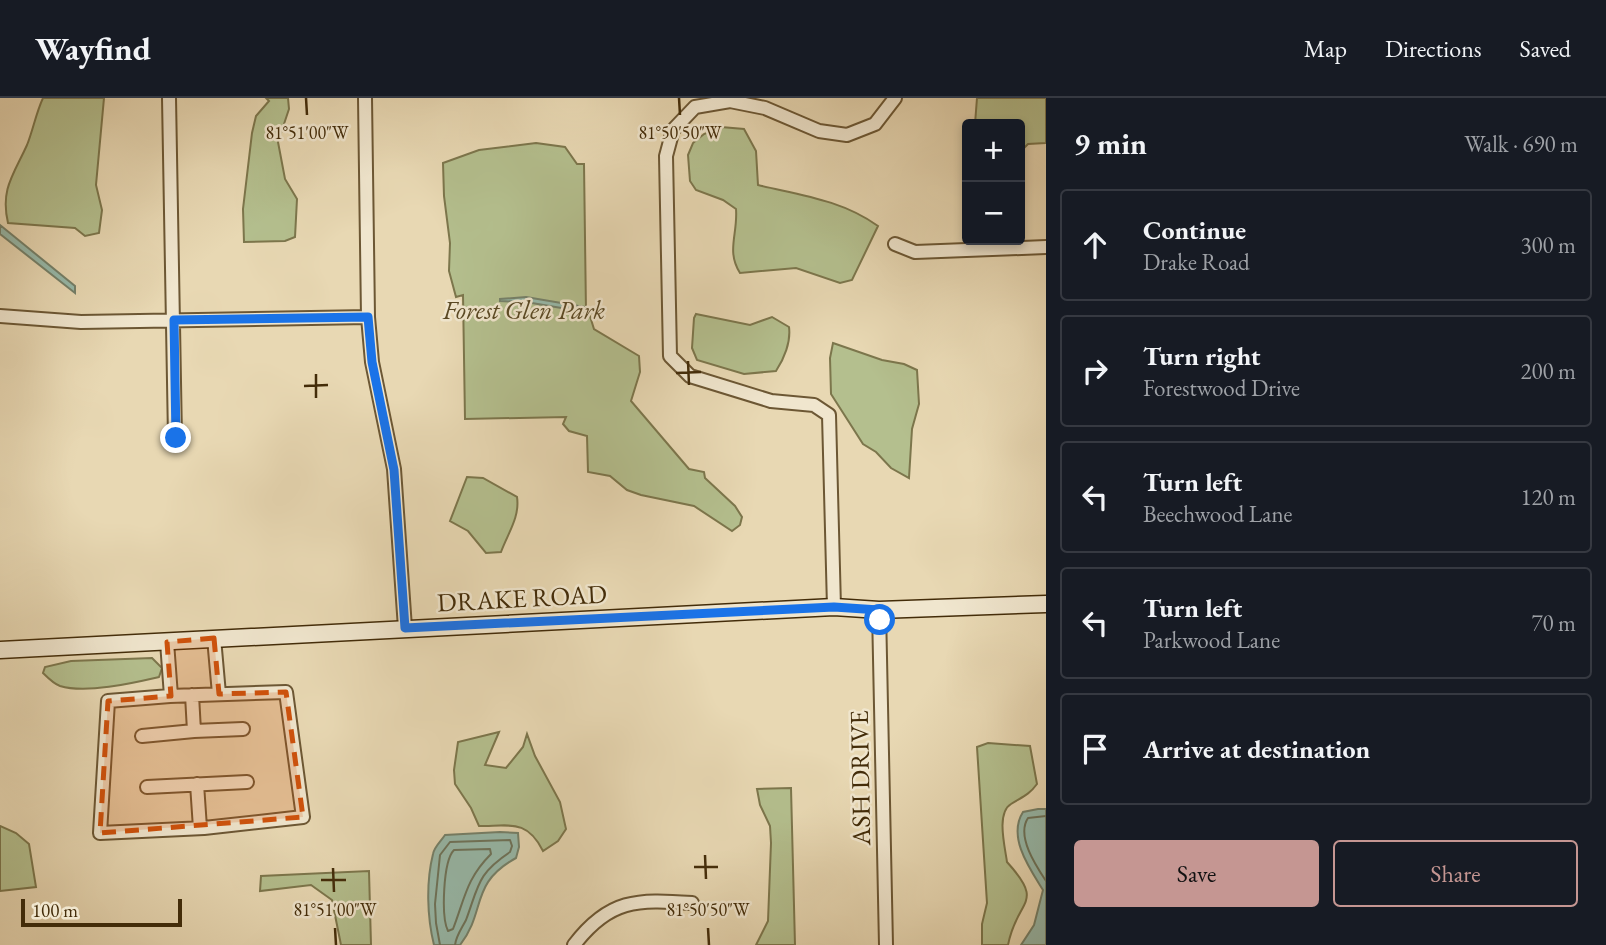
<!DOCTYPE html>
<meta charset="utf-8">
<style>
:root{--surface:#171b24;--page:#242831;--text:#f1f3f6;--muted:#9ea1a6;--line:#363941;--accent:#c59692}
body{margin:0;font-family:"EB Garamond",serif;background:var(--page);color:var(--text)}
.controls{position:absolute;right:21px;top:21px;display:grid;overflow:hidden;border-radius:7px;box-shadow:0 4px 10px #0003}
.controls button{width:63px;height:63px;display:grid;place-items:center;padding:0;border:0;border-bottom:2px solid var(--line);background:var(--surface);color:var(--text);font:35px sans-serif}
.scale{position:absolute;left:21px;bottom:18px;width:161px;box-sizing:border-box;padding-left:7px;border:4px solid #432c09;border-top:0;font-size:19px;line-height:24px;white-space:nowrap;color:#432c09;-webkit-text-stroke:5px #f0e6ce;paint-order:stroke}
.stop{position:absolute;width:21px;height:21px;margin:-16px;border:5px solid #1a73e8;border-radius:50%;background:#fff}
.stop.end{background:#1a73e8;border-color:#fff;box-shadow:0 2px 7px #0008}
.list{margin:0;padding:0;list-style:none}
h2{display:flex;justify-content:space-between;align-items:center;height:91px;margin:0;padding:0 28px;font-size:30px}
h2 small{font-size:23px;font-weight:400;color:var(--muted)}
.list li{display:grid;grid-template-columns:46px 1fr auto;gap:21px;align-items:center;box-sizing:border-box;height:112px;margin:0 14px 14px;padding:0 14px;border:2px solid var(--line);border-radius:7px}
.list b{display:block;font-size:26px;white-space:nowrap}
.list p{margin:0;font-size:23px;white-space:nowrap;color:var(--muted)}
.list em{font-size:23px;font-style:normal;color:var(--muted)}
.actions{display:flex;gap:14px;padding:21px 28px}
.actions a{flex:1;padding:16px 0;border:2px solid var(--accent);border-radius:7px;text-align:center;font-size:24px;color:var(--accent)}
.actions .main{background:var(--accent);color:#111}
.icon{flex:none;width:38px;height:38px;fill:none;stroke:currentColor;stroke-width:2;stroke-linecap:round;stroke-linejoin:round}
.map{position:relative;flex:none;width:1046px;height:847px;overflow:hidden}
header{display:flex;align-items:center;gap:42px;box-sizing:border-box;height:98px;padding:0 35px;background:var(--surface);border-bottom:2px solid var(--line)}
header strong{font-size:33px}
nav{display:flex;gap:38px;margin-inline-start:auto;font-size:24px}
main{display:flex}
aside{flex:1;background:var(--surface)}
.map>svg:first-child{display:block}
.green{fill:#b4bf8e;stroke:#7c764c;stroke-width:2}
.water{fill:#97baab;stroke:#75816a;stroke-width:2}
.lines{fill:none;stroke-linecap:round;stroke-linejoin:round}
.shore{stroke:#6d735a;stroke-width:2}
.street-casing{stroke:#6c5734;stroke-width:16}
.secondary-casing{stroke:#432c09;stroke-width:19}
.street{stroke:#f0e6ce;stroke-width:12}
.secondary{stroke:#f0e6ce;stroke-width:16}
.route{stroke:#1a73e8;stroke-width:9}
.marked{fill:#cf520c;fill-opacity:0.2;stroke:#cf520c;stroke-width:5;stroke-dasharray:14 9;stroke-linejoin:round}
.ticks{fill:none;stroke:#432c09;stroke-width:2.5}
.labels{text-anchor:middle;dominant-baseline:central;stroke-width:5;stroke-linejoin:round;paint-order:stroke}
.park-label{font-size:26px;font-style:italic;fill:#5a4924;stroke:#f0e6ce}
.street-label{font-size:26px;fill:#432c09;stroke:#f0e6ce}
.ticks-label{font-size:18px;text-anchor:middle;fill:#432c09;stroke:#f0e6ce;stroke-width:5;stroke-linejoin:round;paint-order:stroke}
</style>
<header>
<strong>Wayfind</strong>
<nav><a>Map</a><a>Directions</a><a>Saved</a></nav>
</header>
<main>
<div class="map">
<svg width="1046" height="847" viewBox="0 0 1046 847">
<rect width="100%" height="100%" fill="#e8d8b3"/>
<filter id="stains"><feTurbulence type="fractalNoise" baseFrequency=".00286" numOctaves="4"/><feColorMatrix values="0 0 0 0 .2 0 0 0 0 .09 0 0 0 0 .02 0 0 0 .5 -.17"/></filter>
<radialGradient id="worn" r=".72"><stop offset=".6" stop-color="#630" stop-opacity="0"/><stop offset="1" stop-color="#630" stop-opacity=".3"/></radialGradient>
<path class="green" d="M43,0H104L96,87L102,112L99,135L85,138L75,130L8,125C0,91 14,76 27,47C33,32 36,15 43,0Z
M266,0H288L289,11L278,44L285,81L297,101L295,139L285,143L244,144L243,111L252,35L256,18L269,3Z
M977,0H1046V45L1028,46L1020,54V26H975Z
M721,29L744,31L756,53L758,87C800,97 842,102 878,128L852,182L840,185L796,170L740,175C726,153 738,136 736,111L723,102L696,92L690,83L688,57L693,45L704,36Z
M536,45L565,49L577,66H584L586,214L589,215L594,231L639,258L640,274L631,303L689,371L704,374L705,380L735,408L742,419L740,427L732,433L694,408L641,397L627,392L610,378L588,374L587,338L569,333L563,326L566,319L465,321L463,197L456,199L449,173L450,145L444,98L443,65L479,52Z
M696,216L750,227L772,219L789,229C791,244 784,261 776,273L744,276L697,262L692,250L694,220Z
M833,245L882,262L904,266L917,272L919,306L912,331L909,380L891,370L876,354L863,346L831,296L830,260Z
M467,379L483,380L517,399C520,419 508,435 501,454L486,455L468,433L450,423Z
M152,560L162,570L159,579C133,585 86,596 60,588C54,586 48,580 43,575L45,569L71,563Z
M499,634L485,667L506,670L523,649L527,636L535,658L560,704L566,731L558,743L543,753C527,721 510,728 479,728L471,710L455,686L454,672L458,644Z
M988,645L1030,648L1037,686C1029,697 1022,699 1011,706C996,715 1005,749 1007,764C1046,807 1017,800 1008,847H982V826L987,805L977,649Z
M791,690L795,847H756L768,823L771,745L770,728L760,707L757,691Z
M0,728L16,735L29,746L36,789L0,793Z
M369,773L371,847H341L332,802L311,787L260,793L261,778Z"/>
<path class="water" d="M0,127L75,188V195L0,136Z
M526,199L597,211V216L526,204L500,203V201Z
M1038,711H1046V847H1021L1034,827L1043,792C1030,771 1007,739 1023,714Z
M500,734L518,735L519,749L516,760C469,786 487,812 460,847H434C427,819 426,784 433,756C434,749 441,743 445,737Z"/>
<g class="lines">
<path class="shore" d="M1046,718L1028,720C1016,738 1036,768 1046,783
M490,751L491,756C466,781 465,800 453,831L448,833C441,819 443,763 454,752Z
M440,847L436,825L435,806L440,757L450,744L510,742L512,748L510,754C477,776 479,787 466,822C462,830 456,838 455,847"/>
<defs>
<path id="street" d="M169,0L175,340
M365,0L368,219L372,264L394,371L405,530
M895,146L915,154L1046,149
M0,218L81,224L368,219
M834,509L829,317L814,307L771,303L690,278L670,258L666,58L673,32L695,9L730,3L765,10L819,33L847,37L875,26L895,0
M879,512L886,847
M214,540L219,596
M167,544L171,598
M286,594L303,719L204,730L100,735L108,603L170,598Z
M192,597L194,633L243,631
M142,638L194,633
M197,686L200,730
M147,689L247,684
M574,847C609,801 637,801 692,805"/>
<path id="secondary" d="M0,552L834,509L879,512L1046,506"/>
</defs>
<use href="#street" class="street-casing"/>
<use href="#secondary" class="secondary-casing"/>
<use href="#street" class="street"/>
<use href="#secondary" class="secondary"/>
</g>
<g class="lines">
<path class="route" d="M176,340L174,222L368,219L372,264L394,372L405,530L834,509L879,512L880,522"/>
</g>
<path class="marked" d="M214,540L219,596L286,594L303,719L100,735L108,603L171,598L167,544Z"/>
<path class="ticks" d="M306,0L307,17M679,0L680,17M688,263L689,287M676,275L701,274M316,276V300M304,288L328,287M705,757L706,781M694,769H718M333,770L334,794M321,782H346M335,830L336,847M708,830L709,847"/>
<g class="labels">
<g class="park-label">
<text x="524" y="212">Forest Glen Park</text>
</g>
<g class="street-label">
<text transform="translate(522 500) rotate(-3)">DRAKE ROAD</text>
<text transform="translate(860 680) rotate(-91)">ASH DRIVE</text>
</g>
</g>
<g class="ticks-label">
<text x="307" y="41">81°51'00"W</text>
<text x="680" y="41">81°50'50"W</text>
<text x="335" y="818">81°51'00"W</text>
<text x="708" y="818">81°50'50"W</text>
</g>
<rect width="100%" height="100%" filter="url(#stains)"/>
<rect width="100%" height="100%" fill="url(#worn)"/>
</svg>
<div class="controls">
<button>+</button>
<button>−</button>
</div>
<div class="scale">100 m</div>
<div class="stop" style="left:880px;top:522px"></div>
<div class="stop end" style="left:176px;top:340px"></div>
</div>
<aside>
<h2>9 min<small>Walk · 690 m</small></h2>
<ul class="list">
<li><svg class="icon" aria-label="ahead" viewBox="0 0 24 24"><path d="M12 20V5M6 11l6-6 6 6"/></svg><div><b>Continue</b><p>Drake Road</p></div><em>300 m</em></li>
<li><svg class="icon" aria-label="right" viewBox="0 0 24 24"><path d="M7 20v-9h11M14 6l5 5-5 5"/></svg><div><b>Turn right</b><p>Forestwood Drive</p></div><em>200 m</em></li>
<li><svg class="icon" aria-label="left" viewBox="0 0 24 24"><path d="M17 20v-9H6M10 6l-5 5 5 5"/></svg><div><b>Turn left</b><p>Beechwood Lane</p></div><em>120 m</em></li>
<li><svg class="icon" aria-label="left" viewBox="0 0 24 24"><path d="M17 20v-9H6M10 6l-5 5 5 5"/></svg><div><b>Turn left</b><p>Parkwood Lane</p></div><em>70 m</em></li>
<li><svg class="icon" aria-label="arrive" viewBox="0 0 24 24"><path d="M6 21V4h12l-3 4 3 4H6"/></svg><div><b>Arrive at destination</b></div></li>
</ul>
<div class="actions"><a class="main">Save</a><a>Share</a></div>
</aside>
</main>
